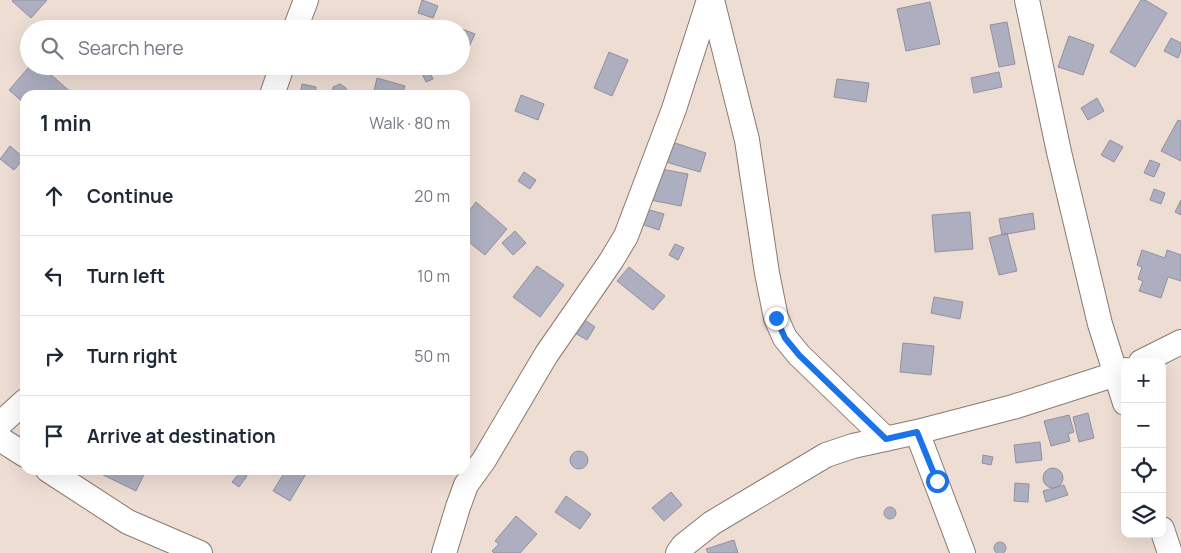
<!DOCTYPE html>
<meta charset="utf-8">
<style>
:root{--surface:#fff;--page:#f6f6f7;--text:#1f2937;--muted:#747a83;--line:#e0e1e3}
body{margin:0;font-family:Manrope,sans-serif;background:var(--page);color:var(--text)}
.controls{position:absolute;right:15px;bottom:15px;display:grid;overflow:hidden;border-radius:10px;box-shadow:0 5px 20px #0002}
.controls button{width:45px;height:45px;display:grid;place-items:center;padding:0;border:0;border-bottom:1px solid var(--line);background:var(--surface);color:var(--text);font:25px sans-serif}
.stop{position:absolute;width:15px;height:15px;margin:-11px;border:4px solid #1a73e8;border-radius:50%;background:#fff}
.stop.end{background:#1a73e8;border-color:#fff;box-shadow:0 1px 5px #0008}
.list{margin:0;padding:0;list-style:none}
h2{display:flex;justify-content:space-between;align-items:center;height:65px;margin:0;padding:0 20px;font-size:21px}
h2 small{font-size:16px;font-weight:400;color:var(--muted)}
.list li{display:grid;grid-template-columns:32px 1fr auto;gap:15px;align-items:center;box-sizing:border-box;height:80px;padding:0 20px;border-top:1px solid var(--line)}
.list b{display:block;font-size:19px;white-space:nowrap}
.list em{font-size:16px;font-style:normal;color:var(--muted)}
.icon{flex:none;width:28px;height:28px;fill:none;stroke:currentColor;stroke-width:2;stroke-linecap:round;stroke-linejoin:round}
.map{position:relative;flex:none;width:1181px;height:553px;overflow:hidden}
.search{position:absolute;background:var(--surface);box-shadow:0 5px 20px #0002;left:20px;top:20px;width:450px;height:55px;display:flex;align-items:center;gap:12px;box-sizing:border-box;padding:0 18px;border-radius:28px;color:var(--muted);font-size:19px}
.panel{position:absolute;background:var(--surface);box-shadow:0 5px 20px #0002;left:20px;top:90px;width:450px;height:385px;border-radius:15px}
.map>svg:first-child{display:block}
.building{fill:#adaebf;stroke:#9091a0}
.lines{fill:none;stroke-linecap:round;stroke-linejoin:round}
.street-casing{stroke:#897a71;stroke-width:26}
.street{stroke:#fff;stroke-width:24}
.route{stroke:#1a73e8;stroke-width:6}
</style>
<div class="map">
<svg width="1181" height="553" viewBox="0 0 1181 553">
<rect width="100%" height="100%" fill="#eeddd3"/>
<path class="building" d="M13,0H47L31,18L12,1Z
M422,0L438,6L433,18L418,13Z
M1141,0H1145L1167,13L1135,67L1110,52Z
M930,2L940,44L906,51L897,9Z
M1007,22L1015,64L999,67L990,25Z
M462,29L475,34L467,51L461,48Z
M1069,36L1094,45L1083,75L1058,67Z
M1171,38L1181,43V51L1178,58L1164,51Z
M609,52L628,60L612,96L594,88Z
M30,66H41L74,95H25V104L9,90Z
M427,66L433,79L426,82L420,69Z
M999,72L1002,87L974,93L971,78Z
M377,78L405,86L402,95H373Z
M837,79L869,83L866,102L834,97Z
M302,84L316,87L315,95H300Z
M340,84L346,88L347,95H332L333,87Z
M521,95L544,104L538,120L515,111Z
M1097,98L1104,111L1088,120L1081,108Z
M1178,120L1181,121V161L1161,151Z
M1110,140L1123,147L1114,162L1101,155Z
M672,142L706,153L700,172L666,162Z
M10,146L24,158L14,170L0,159Z
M1150,160L1160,164L1154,177L1144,173Z
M656,168L688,174L681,206L650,200Z
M524,172L536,180L530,189L518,181Z
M1154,189L1165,193L1161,204L1150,200Z
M1181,200V215L1175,212Z
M476,202L507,229L485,255L465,239V216Z
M646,209L664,214L659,230L641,224Z
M970,212L973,249L935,252L932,215Z
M1033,213L1035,229L1002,235L999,219Z
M515,231L526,243L513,255L502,243Z
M1007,233L1017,271L999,275L989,238Z
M675,244L684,248L678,260L669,255Z
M1142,250L1165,258L1167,250L1181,255V281L1168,277L1161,298L1139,291L1143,281L1138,279L1142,267L1137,265Z
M537,266L564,285L540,317L513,297Z
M629,267L665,296L653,310L617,281Z
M934,297L963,302L960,319L931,313Z
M582,318L595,327L587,340L573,332Z
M903,343L934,346L931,375L900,372Z
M1088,413L1094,438L1079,442L1073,417Z
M1069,415L1074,432L1068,434L1070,441L1051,446L1044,421Z
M1040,442L1042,460L1016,463L1014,445Z
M570 460a9 9 0 1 1 18 0a9 9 0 1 1-18 0Z
M983,455L993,457L991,465L982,463Z
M1043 478a10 10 0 1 1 20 0a10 10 0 1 1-20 0Z
M93,470H146L136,491Z
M286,470H304L307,472L290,501L273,491Z
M241,471L247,476L239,487L232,482Z
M1015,483L1029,484L1028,502L1014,501Z
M1064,485L1068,495L1046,502L1043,491Z
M671,492L682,505L664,521L652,508Z
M566,496L591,514L580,529L555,512Z
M884 513a6 6 0 1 1 12 0a6 6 0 1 1-12 0Z
M516,516L537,534L520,553H494L492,551L499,544L495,541Z
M734,540L738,553H708L706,549Z
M994 548a6 6 0 1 1 12 0a6 6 0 1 1-12 0Z"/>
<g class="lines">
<defs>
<path id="street" d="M712,0L747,140L767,273L776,318L785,338L799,355L886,439
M1027,0L1059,152L1100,324L1125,403
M295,29L306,0
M272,95L282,66
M1141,362L1181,342
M0,424L25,401
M917,432L963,553
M0,439L25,455
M48,470L128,522L200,553
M1162,529L1170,553
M444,553L458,507L466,485L484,460L546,355L611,261L626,236L674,109L709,0
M678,553L683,546L712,523L826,455L853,446L917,432L1013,407L1116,374L1125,370"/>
</defs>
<use href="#street" class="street-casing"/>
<use href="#street" class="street"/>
</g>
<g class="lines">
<path class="route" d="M776,318L785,338L799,355L886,439L917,432L937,481"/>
</g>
</svg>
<div class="controls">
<button>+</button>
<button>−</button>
<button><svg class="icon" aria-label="locate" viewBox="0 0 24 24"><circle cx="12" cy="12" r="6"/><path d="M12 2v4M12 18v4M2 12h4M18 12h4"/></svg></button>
<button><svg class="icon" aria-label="layers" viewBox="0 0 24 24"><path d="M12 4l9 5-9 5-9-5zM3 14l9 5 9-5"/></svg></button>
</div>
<div class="stop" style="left:937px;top:481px"></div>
<div class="stop end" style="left:776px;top:318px"></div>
<div class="search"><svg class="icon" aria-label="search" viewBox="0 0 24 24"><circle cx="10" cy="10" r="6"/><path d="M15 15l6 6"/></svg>Search here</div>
<section class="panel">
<h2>1 min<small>Walk · 80 m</small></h2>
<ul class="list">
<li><svg class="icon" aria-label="ahead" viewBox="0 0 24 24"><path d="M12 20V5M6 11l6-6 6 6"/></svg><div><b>Continue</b></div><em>20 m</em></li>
<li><svg class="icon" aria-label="left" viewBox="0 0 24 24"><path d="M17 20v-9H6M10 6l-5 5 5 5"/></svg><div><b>Turn left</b></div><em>10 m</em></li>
<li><svg class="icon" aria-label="right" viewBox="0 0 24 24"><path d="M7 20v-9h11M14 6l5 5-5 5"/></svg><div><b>Turn right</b></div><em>50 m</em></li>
<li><svg class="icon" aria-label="arrive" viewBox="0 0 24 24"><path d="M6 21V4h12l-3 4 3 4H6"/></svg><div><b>Arrive at destination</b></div></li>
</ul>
</section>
</div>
